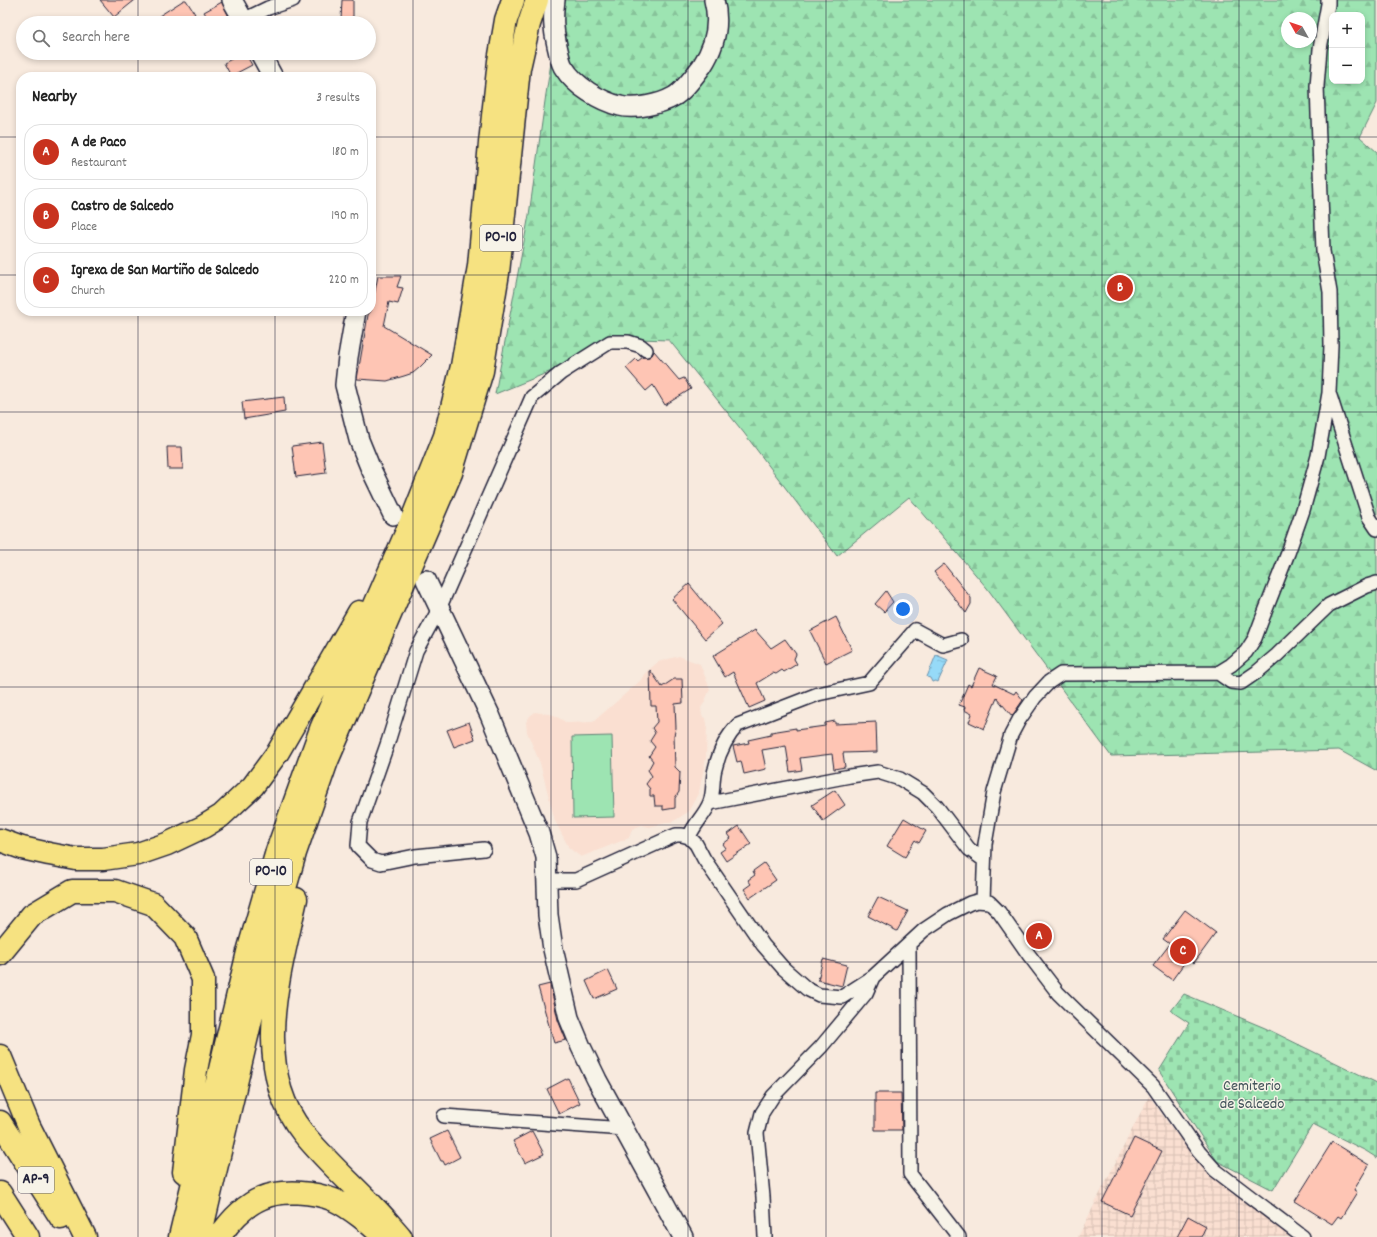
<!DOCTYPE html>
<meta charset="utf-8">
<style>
:root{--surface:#fff;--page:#f6f6f6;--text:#222;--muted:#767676;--line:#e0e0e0;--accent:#c8321e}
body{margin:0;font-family:Dekko,sans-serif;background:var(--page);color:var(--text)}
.controls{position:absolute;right:12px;top:12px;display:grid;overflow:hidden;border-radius:8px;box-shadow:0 2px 6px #0003}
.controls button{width:36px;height:36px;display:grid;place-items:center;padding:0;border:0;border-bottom:1px solid var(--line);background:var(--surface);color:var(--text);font:20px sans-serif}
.compass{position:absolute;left:1281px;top:12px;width:36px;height:36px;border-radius:50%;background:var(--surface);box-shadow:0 2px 6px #0003;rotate:310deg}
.you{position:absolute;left:903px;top:609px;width:14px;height:14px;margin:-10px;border:3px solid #fff;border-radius:50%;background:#1a73e8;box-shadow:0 0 0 6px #1a73e833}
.badge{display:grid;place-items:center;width:26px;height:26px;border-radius:50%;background:var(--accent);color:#fff;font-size:13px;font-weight:700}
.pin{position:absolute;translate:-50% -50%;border:2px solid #fff;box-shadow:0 1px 4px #0006}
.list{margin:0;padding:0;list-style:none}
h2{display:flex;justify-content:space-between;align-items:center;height:52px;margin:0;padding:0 16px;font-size:17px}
h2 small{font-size:13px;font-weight:400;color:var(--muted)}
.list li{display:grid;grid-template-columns:26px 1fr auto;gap:12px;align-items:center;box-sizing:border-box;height:56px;margin:0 8px 8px;padding:0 8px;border:1px solid var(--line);border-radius:16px}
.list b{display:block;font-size:15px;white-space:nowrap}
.list p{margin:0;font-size:13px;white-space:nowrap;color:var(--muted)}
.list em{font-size:13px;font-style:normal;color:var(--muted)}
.icon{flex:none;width:22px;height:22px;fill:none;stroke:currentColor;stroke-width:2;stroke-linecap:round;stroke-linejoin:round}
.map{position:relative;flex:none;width:1377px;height:1237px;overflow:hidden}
.search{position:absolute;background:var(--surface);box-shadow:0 2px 6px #0003;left:16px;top:16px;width:360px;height:44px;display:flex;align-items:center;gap:10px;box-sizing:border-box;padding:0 14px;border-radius:22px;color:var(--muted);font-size:15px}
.panel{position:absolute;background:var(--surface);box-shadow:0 2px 6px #0003;left:16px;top:72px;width:360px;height:244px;border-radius:16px}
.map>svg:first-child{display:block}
.built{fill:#fadfd1}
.industrial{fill:url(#industrial-grid)}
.green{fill:#9de4b2;stroke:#608376}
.forest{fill:url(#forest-firs);stroke:#608376;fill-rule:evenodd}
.cemetery{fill:url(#cemetery-stones);stroke:#608376}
.water{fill:url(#water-ripples);stroke:#6890ac}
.building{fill:#fec5b4;stroke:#22223b}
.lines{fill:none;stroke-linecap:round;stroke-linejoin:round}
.street-casing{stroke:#22223b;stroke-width:16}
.secondary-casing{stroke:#22223b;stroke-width:22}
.highway-casing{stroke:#22223b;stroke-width:25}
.street{stroke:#f7f3e8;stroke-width:13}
.secondary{stroke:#f7f3e8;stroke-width:19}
.highway{stroke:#f6e281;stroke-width:22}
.grid{fill:none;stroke:#22223b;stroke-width:1;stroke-opacity:0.55}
.labels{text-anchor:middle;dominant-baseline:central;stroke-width:3;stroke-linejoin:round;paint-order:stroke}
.shield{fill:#f7f3e8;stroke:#62616f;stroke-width:1}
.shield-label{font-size:15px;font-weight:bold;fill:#22223b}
.park-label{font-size:16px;fill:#415259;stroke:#f7f3e8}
</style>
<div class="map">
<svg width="1377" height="1237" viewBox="0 0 1377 1237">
<defs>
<pattern id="industrial-grid" width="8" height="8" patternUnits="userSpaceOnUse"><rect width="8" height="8" fill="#fadfd1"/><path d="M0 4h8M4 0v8" fill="none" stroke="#d6bfb4"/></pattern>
<pattern id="forest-firs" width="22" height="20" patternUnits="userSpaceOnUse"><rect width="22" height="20" fill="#9de4b2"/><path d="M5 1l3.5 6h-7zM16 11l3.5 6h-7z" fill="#87c39a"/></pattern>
<pattern id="cemetery-stones" width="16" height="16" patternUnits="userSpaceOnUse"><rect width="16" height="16" fill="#9de4b2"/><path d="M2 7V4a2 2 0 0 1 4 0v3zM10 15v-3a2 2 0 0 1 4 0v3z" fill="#87c39a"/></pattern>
<pattern id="water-ripples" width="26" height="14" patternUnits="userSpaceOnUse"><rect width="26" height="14" fill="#96daf8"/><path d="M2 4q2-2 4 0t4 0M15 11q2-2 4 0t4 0" fill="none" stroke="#81bbd6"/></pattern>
</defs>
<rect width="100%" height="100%" fill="#f8eade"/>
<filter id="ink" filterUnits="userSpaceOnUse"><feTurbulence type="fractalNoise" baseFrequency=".025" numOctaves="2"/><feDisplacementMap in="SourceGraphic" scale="8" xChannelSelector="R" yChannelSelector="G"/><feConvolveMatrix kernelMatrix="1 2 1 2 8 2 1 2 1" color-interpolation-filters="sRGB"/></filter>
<g filter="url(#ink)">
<path class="built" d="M679,656L700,664L710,689L705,701L701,708L702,716L706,719L707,724L706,758L699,792L688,812L674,821L649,827L642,825L632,829L629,838L581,857L569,848L555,821L540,763L527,732L526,722L530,716L535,712L554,715L567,723L593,722L640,681L646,672L658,662Z"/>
<path class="industrial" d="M1149,1096L1173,1130L1209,1173L1293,1237H1078Z"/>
<path class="green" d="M612,736L614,817L573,818L572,737Z"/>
<path class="forest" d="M561,0H1377V103L1360,137L1377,152V771L1339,750L1111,756L987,588L909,497L837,556L744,433L669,340L608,338L559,368L495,394L529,215L546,94ZM1332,15H1362V81H1332ZM1287,18H1311V42H1287Z"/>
<path class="cemetery" d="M1184,994L1265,1028L1377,1083V1158L1366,1151L1313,1124L1273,1190L1217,1161L1159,1071L1189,1023L1171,1011Z"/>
<path class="water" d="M936,655L948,660L938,682L936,681L932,682L930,678L927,677Z"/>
<path class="building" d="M100,0H135L114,17Z
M184,0H186L195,14L180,23H163L159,16Z
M342,0H353V17L341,20Z
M222,2L232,23H211L204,12Z
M243,53H245L252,65L231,76L224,63Z
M378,276H401L397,287L403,288L398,304L389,302L384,326L432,355L419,368L413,373L404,376L387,381L357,379L368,315L371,311Z
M654,351L679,380L684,378L691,389L665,405L653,385L646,391L626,368L636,359L638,361L643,357H649L652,355Z
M284,397L285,412L244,419L242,402Z
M322,442L326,473L296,477L292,446Z
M167,447H182L183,469H168Z
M944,564L971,598V604L966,613L934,572Z
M689,584L722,624L705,639L672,599Z
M886,591L893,602L884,612L875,604Z
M836,617L852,650L826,663L810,631Z
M755,630L771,648L785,639L796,654L794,659L797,664L784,672L782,670L776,674L773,673L757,683L765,701L749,708L733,672L725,677L713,656Z
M979,668L997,676L993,684L1014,694L1016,691L1023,700L1012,716L997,698L984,729L969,722L972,714L964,710L965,707L959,705L968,684L971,686Z
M650,670L662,687L674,679H682L683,703L675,704L676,728L674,735L675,767L680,772L679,792L675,798V808L663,810V806H655L654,796H650V789L646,784L652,776L648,770L653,761L649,756L655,747L650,741L655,733L652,728L657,722L656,706H651Z
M835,721V724L876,722L877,752L843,753L845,767L834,769L832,754L800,758L802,770L790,772L786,746L762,750L766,769L744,774L741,761L737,762L733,746L749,743L748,740L771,735V732L796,728V730L825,726V723Z
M469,722L475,739L454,747L447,730Z
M835,790L845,805L823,821L812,805Z
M904,818L926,831L919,843L915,840L905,857L887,846Z
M739,826L751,844L726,861L720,852L726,848L723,844L731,838L728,834Z
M764,863L776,880L750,898L744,889L751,884L748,880L755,875L753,871Z
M878,897L908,911L897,931L868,916Z
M1185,910L1216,933L1194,963L1188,958L1172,980L1153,966L1170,944L1163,939Z
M823,959L847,965L842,986L818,980Z
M608,970L617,989L594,999L586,981Z
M550,984L558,1020L566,1040L554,1043L538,987Z
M568,1078L580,1103L559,1114L547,1089Z
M875,1093H901L902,1130H875Z
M447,1131L460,1157L445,1165L443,1161H441L430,1139Z
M532,1131L544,1154L525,1163L513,1141Z
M1134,1138L1162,1151L1130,1215L1102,1202Z
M1332,1142L1369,1165L1354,1190L1357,1192L1341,1218L1338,1216L1332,1224L1295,1201Z
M1188,1216L1206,1226L1201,1237H1177Z"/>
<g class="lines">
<defs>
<path id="street" d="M243,20L268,8L293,0
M1330,396L1369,517L1377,529
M1218,673L1231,682L1241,683L1257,672L1277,655L1329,605L1367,586L1377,583
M710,803L850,776L878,772L900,779L923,793L937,807L969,849L984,860
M689,837C694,824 705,815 710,802C714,792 712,779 715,769C719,753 727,736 738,725L818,694L869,683L915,630L943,645L961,640
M484,849L415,856L381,863L372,860L358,846L360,822L388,742L416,651L439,609L532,397L561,373L610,342H628L641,346L646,350
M547,878L555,880H576L669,838L676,835H682L689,837L696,844L704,859L763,945L783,968L807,989L819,995L842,997L873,977L924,930L948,914L970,903L977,901L989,902L999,912L1029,955L1058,993L1153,1086L1199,1152L1215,1170L1303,1237
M983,901L985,844L994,792L1011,735L1019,720L1035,697L1049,682L1061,674L1218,673L1231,665L1246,652L1255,638L1261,622L1288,553L1303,510L1318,456L1329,393L1331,345L1330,292L1323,251L1317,86L1320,49L1328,4V0
M909,945L910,1174L959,1237
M444,1116L624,1129
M765,1237L763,1197L757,1133L762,1113L773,1096L821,1047L866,993L873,977"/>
<path id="secondary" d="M232,0L245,23
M555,0C552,20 554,34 559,54C560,58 561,64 564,68C575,86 600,101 620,106C634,110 661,104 673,97C683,92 695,75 702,66C715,46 720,23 714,0
M260,53L273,77
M356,311L348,357L345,385L359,440L370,467L393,515
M426,580L490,715L539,833L546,857L548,915L553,949L569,1018L581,1047L597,1080L683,1237"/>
<path id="highway" d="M0,840L22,848L49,854L76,859H103L138,854L167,844L203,827L221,816L253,786L278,752L359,612
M296,899C280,973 250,1067 303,1133C325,1160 351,1183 375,1208C384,1217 392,1227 401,1237
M0,954L32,915L72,891H115L153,904L185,937L203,979V1035L196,1070L184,1172
M0,1056L29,1126L85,1237
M0,1122L61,1218
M0,1193L28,1237
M180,1237L248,952L277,851L321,729L411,522L445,436L462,366L479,266L490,143L499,61L506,20L513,0
M200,1237L266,955L295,853L327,761L451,473L482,371L498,273L519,68L529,24L537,0
M219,1237C230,1221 243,1206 262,1198C282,1189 314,1192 334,1200C349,1207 372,1225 383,1237"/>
</defs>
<use href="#street" class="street-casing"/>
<use href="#secondary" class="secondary-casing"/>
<use href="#highway" class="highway-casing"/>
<use href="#street" class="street"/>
<use href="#secondary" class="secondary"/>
<use href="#highway" class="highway"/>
</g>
</g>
<path class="grid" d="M138,0V23M275,0V23M413,0V1237M551,0V1237M688,0V1237M826,0V1237M964,0V1237M1102,0V1237M1239,0V1237M138,53V77M275,53V77M0,137H21M371,137H1377M0,275H21M371,275H1377M138,311V1237M275,311V1237M0,412H1377M0,550H1377M0,687H1377M0,825H1377M0,962H1377M0,1100H1377"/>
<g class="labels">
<g class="shield">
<rect x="480" y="225" width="42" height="26" rx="3"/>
<rect x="250" y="859" width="42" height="26" rx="3"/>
<rect x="18" y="1167" width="36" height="26" rx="3"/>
</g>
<g class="shield-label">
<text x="501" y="238">PO-10</text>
<text x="271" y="872">PO-10</text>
<text x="36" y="1180">AP-9</text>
</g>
<g class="park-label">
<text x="1252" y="1086">Cemiterio<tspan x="1252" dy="18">de Salcedo</tspan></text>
</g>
</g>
</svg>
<div class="controls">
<button>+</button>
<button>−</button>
</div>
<svg class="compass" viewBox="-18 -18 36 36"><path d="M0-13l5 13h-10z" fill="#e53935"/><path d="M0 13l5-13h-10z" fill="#767676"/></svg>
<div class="you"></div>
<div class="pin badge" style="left:1039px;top:936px">A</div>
<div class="pin badge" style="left:1120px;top:288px">B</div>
<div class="pin badge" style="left:1183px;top:951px">C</div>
<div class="search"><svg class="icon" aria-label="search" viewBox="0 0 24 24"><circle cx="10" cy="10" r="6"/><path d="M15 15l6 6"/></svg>Search here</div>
<section class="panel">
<h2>Nearby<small>3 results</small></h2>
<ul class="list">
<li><span class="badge">A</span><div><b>A de Paco</b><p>Restaurant</p></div><em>180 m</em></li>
<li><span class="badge">B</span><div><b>Castro de Salcedo</b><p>Place</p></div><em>190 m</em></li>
<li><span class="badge">C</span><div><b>Igrexa de San Martiño de Salcedo</b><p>Church</p></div><em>220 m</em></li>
</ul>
</section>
</div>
